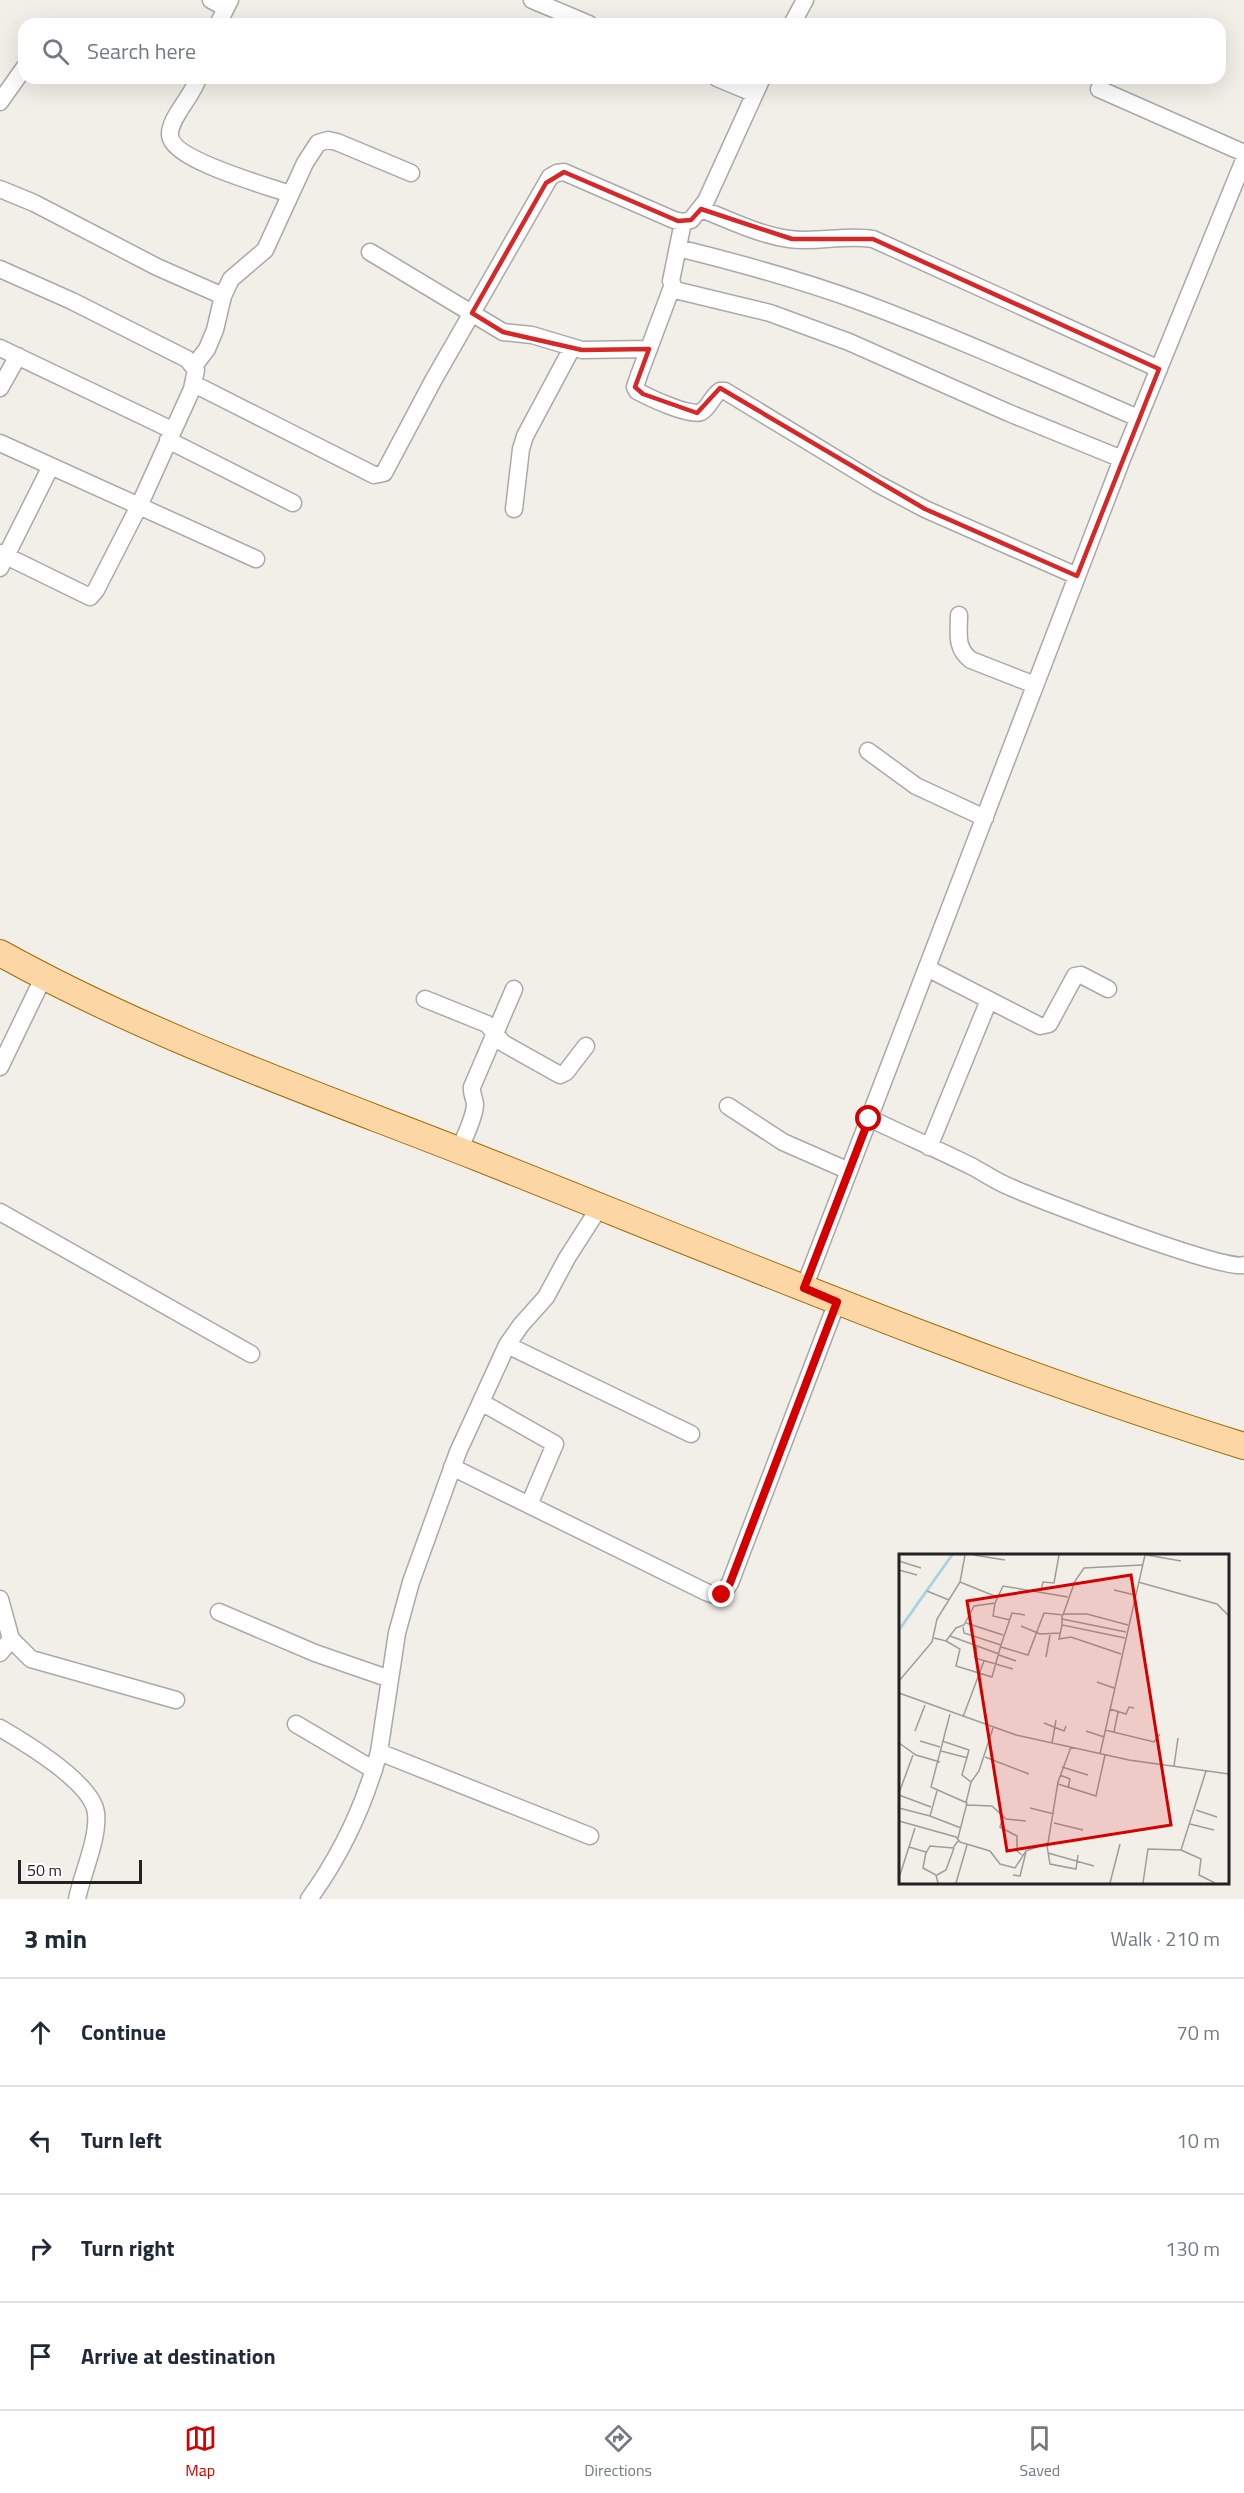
<!DOCTYPE html>
<meta charset="utf-8">
<style>
:root{--surface:#fff;--page:#f6f6f7;--text:#1f2937;--muted:#747a83;--line:#e0e1e3;--accent:#d40000}
body{margin:0;font-family:"Titillium Web",sans-serif;background:var(--page);color:var(--text)}
.scale{position:absolute;left:18px;bottom:15px;width:124px;box-sizing:border-box;padding-left:6px;border:3px solid #222;border-top:0;font-size:16px;line-height:21px;white-space:nowrap;color:#222;-webkit-text-stroke:4px #fff;paint-order:stroke}
.stop{position:absolute;width:18px;height:18px;margin:-14px;border:4px solid #d40000;border-radius:50%;background:#fff}
.stop.end{background:#d40000;border-color:#fff;box-shadow:0 2px 6px #0008}
.list{margin:0;padding:0;list-style:none}
h2{display:flex;justify-content:space-between;align-items:center;height:78px;margin:0;padding:0 24px;font-size:26px}
h2 small{font-size:20px;font-weight:400;color:var(--muted)}
.list li{display:grid;grid-template-columns:39px 1fr auto;gap:18px;align-items:center;box-sizing:border-box;height:108px;padding:0 24px;border-top:2px solid var(--line)}
.list b{display:block;font-size:22px;white-space:nowrap}
.list em{font-size:20px;font-style:normal;color:var(--muted)}
.icon{flex:none;width:33px;height:33px;fill:none;stroke:currentColor;stroke-width:2;stroke-linecap:round;stroke-linejoin:round}
.map{position:relative;flex:none;width:1244px;height:1899px;overflow:hidden}
.search{position:absolute;background:var(--surface);box-shadow:0 6px 24px #0002;left:18px;right:18px;top:18px;height:66px;display:flex;align-items:center;gap:15px;box-sizing:border-box;padding:0 21px;border-radius:18px;color:var(--muted);font-size:22px}
.sheet{height:510px;background:var(--surface)}
nav{display:flex;justify-content:space-around;align-items:center;box-sizing:border-box;height:84px;border-top:2px solid var(--line);background:var(--surface);font-size:16px;color:var(--muted)}
nav a{display:grid;justify-items:center;gap:3px}
nav .on{color:var(--accent)}
.map>svg:first-child{display:block}
.lines{fill:none;stroke-linecap:round;stroke-linejoin:round}
.street-casing{stroke:#a9a9a9;stroke-width:19}
.primary-casing{stroke:#a06b00;stroke-width:28}
.street{stroke:#fff;stroke-width:16}
.primary{stroke:#fcd6a4;stroke-width:26}
.route{stroke:#d40000;stroke-width:8}
.marked{fill:none;stroke:#d62828;stroke-width:4.5;stroke-linejoin:round}
.inset-river{fill:none;stroke:#aad3df;stroke-width:3}
.inset-road{fill:none;stroke:#9f9d99;stroke-width:1.5}
.view{fill:#d40000;fill-opacity:0.15;stroke:#d40000;stroke-width:3}
.inset-edge{fill:none;stroke:#222;stroke-width:3}
</style>
<div class="map">
<svg width="1244" height="1899" viewBox="0 0 1244 1899">
<rect width="100%" height="100%" fill="#f2efe9"/>
<g class="lines">
<defs>
<path id="street" d="M211,0L226,8
M532,0L589,24
M218,24L230,0
M792,24L805,0
M198,78C193,96 169,118 170,135C171,160 268,186 290,194
M717,78L753,93
M1099,89L1244,153
M0,102L24,68
M0,189L34,203L157,267L223,296
M701,209C730,220 759,235 789,239C817,243 846,234 873,239L1159,369
M683,222L671,281L675,290L770,313L849,342L1009,413L1122,459
M678,248C739,263 801,280 861,302C955,337 1046,378 1138,418
M370,252L503,332L532,335L582,350L649,349
M0,269L72,301L187,359L196,370L192,389L139,506L96,590L90,597L0,553
M672,287L639,375L635,387L637,391C648,397 690,417 701,412C709,408 712,396 720,391H725L878,484L925,509L1077,576
M0,348L172,430
M194,366L207,349L215,330L223,296L231,279L265,250L305,163L318,143L328,140L337,142L411,173
M194,384L374,475L384,473L434,379L550,177L557,173L564,172L674,220L683,222L691,220L706,201L762,78
M0,388L18,356
M168,440L293,503
M0,443L256,559
M514,509L521,449L525,436L572,348
M0,568L51,466
M959,615C959,633 955,648 971,660L1035,685
M868,751L916,786L985,818
M927,968L1040,1026L1049,1024L1075,976L1081,975L1108,989
M425,999L487,1024L503,1043L560,1075L566,1072L586,1046
M0,1067L44,976
M728,1106L783,1142L849,1171
M869,1118C904,1135 939,1150 973,1167C986,1174 997,1182 1010,1187C1039,1200 1225,1272 1244,1265
M929,1147L989,1000
M459,1151C464,1137 474,1120 475,1105C475,1098 471,1094 472,1087L514,989
M0,1212L251,1354
M804,1288L1122,459L1244,160
M507,1345L691,1434
M481,1402L555,1444L529,1505
M452,1467L706,1592L717,1596L722,1595L730,1583L837,1302
M0,1599L11,1639L31,1659L176,1700
M219,1612L315,1653L390,1679
M0,1653L11,1639
M296,1724L374,1770
M0,1728C24,1742 93,1783 96,1813C99,1838 82,1874 77,1899
M379,1752L590,1836
M309,1899C341,1855 365,1803 379,1752L397,1633L411,1582L458,1452L507,1345L521,1325L546,1297L567,1258L599,1208"/>
<path id="primary" d="M0,953C151,1037 316,1094 476,1157C730,1258 982,1365 1244,1446"/>
</defs>
<use href="#street" class="street-casing"/>
<use href="#primary" class="primary-casing"/>
<use href="#street" class="street"/>
<use href="#primary" class="primary"/>
</g>
<g class="lines">
<path class="route" d="M722,1595L730,1583L837,1302L804,1288L869,1119"/>
</g>
<path class="marked" d="M564,172L678,221L691,220L701,209L792,239H873L1159,369L1077,576L925,509L720,388L697,413L643,394L635,387L649,349L582,350L503,332L472,313L546,183Z"/>
<g transform="translate(899 1554)">
<rect width="330" height="330" fill="#f2efe9"/>
<path class="inset-river" d="M0,76L53,1"/>
<path class="inset-road" d="M75,1L106,6M248,1L282,7M0,7L22,14M0,16L18,21M61,28L98,43M239,28L318,50L330,62M215,36L236,41M28,37L50,46M142,37L144,28L155,29L160,1M96,49L94,62L111,66M165,60H188L229,71M163,62V71L226,84M163,65L227,78M67,69L104,81M163,71L160,85L172,83L222,100M122,72L141,80L161,79M51,82L100,100M35,84L47,87L57,74L65,71L75,52L96,49L104,32L169,43M47,87L61,95L57,112L93,123L102,91L65,79L64,73M102,91L113,59L126,61M78,93L76,104L114,115M102,93L129,101L145,59L164,61L176,27L185,14L243,11M100,101L117,107M147,103L151,81M0,127L33,88L38,65L61,28L66,1M198,128L215,134M0,139L117,181L230,206L330,220M211,155L227,160L230,153L235,154M51,160L32,233L68,249L59,284M64,163L85,107M145,169L165,177L167,172M206,176L255,188L261,180M16,177L26,151M187,177L205,183M215,178L219,158M21,187L41,193M43,187L70,196L63,221L72,228L67,249M0,189L17,201L41,208M153,189L157,166M42,197L69,204M201,200L246,1M86,203L130,220M275,212L279,184M163,213L189,221M307,217L282,296L302,305L300,321L316,329M161,221L171,225L169,234M72,228L80,217L94,174M159,230L197,242L206,201M38,237L31,262L62,274M0,239L14,201M0,241L32,253M68,251L93,252L107,265L127,267M0,254L31,262M131,254L155,260M297,256L318,263M104,262L101,273L118,282V297L123,301M0,267L57,283L61,288L91,297L101,310L116,314L127,297L149,289L159,228L172,193M155,269L184,276M291,270L315,276M148,292L151,310L177,315L179,301M10,293L27,298L24,314L37,321L39,329M27,299L31,292L54,294L59,287M149,299L195,312M38,321L47,316L55,294M114,321L121,322L127,298M0,324L16,274M57,329L68,291M211,329L221,290M244,329L249,295L282,296"/>
<path class="view" d="M232,21L272,271L108,297L68,47Z"/>
<rect width="330" height="330" class="inset-edge"/>
</g>
</svg>
<div class="scale">50 m</div>
<div class="stop" style="left:869px;top:1119px"></div>
<div class="stop end" style="left:722px;top:1595px"></div>
<div class="search"><svg class="icon" aria-label="search" viewBox="0 0 24 24"><circle cx="10" cy="10" r="6"/><path d="M15 15l6 6"/></svg>Search here</div>
</div>
<section class="sheet">
<h2>3 min<small>Walk · 210 m</small></h2>
<ul class="list">
<li><svg class="icon" aria-label="ahead" viewBox="0 0 24 24"><path d="M12 20V5M6 11l6-6 6 6"/></svg><div><b>Continue</b></div><em>70 m</em></li>
<li><svg class="icon" aria-label="left" viewBox="0 0 24 24"><path d="M17 20v-9H6M10 6l-5 5 5 5"/></svg><div><b>Turn left</b></div><em>10 m</em></li>
<li><svg class="icon" aria-label="right" viewBox="0 0 24 24"><path d="M7 20v-9h11M14 6l5 5-5 5"/></svg><div><b>Turn right</b></div><em>130 m</em></li>
<li><svg class="icon" aria-label="arrive" viewBox="0 0 24 24"><path d="M6 21V4h12l-3 4 3 4H6"/></svg><div><b>Arrive at destination</b></div></li>
</ul>
</section>
<nav>
<a class="on"><svg class="icon" aria-label="map" viewBox="0 0 24 24"><path d="M3 6l6-2 6 2 6-2v14l-6 2-6-2-6 2zM9 4v14M15 6v14"/></svg>Map</a>
<a><svg class="icon" aria-label="directions" viewBox="0 0 24 24"><path d="M12 3l9 9-9 9-9-9zM9 14v-3h6M13 9l2 2-2 2"/></svg>Directions</a>
<a><svg class="icon" aria-label="saved" viewBox="0 0 24 24"><path d="M7 4h10v16l-5-4-5 4z"/></svg>Saved</a>
</nav>
